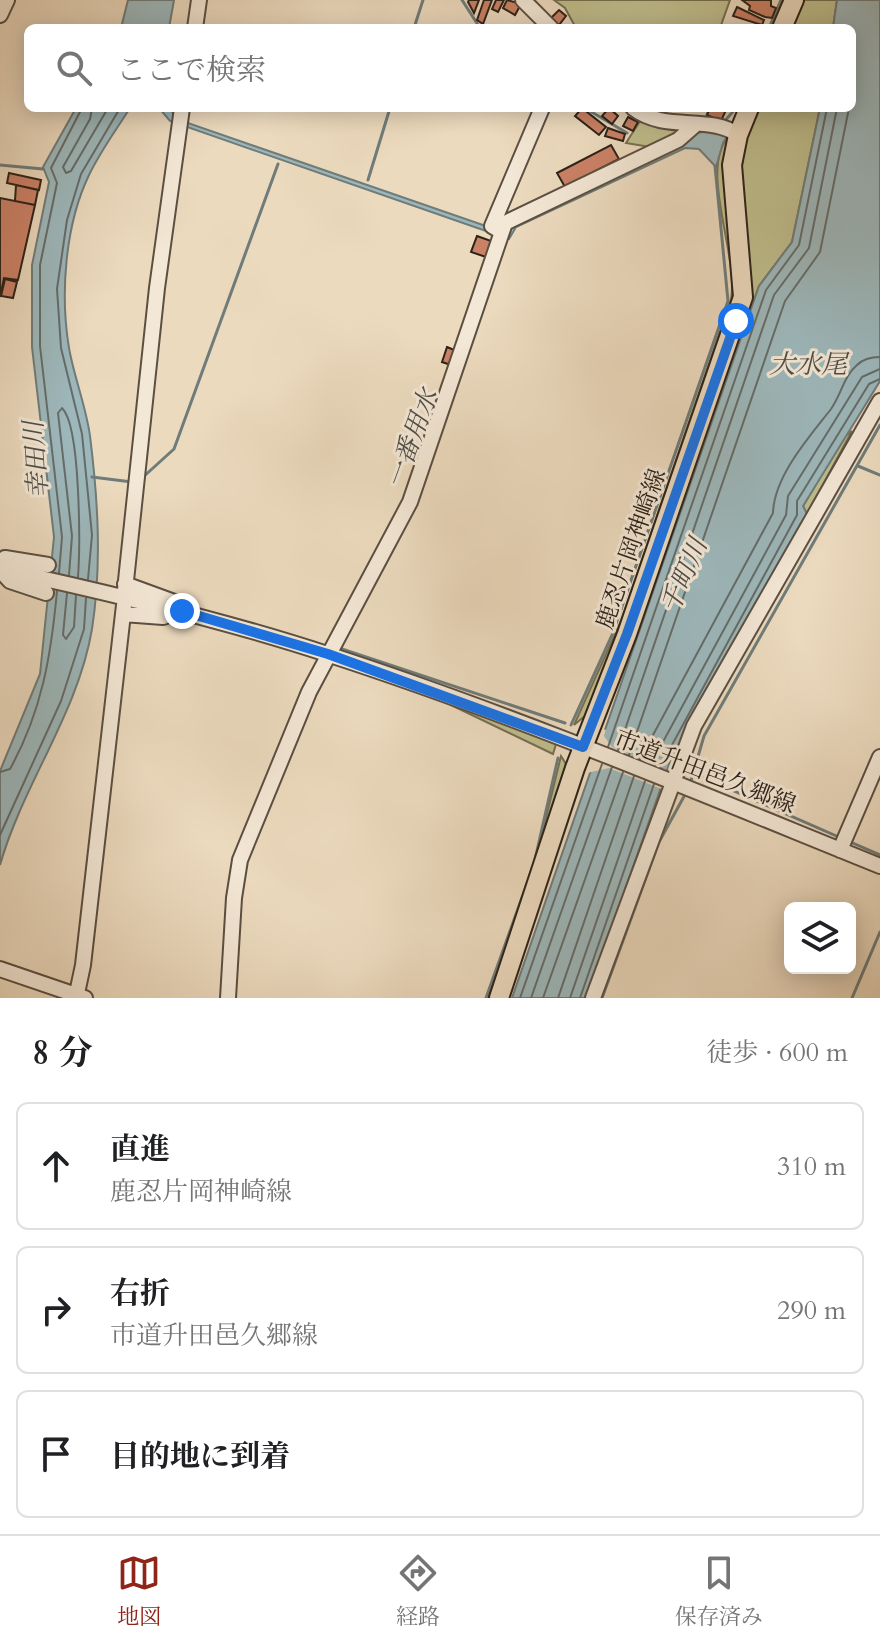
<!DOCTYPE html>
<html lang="ja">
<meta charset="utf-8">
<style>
:root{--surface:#fff;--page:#f2f2f2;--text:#202124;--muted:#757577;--line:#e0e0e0;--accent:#8f2418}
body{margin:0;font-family:Cardo,"Noto Serif JP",serif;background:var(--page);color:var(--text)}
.controls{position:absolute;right:24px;bottom:24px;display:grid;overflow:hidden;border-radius:12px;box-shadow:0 4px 20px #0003}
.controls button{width:72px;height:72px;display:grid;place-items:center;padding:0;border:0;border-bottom:2px solid var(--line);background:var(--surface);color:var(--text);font:40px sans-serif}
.stop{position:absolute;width:24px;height:24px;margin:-18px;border:6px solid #1a73e8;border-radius:50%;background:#fff}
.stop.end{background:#1a73e8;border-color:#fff;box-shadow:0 2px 8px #0008}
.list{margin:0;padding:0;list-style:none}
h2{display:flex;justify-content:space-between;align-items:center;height:104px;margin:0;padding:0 32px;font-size:34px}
h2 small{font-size:26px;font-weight:400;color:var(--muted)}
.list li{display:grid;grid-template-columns:52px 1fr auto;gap:24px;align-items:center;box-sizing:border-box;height:128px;margin:0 16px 16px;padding:0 16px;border:2px solid var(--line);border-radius:12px}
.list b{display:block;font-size:30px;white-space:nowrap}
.list p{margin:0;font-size:26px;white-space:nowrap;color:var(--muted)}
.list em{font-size:26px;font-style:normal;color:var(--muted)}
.icon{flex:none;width:44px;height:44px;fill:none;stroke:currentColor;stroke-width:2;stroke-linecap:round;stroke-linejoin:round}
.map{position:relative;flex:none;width:880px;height:998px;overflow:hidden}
.search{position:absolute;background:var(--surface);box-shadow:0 4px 20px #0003;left:24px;right:24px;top:24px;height:88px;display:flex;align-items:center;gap:20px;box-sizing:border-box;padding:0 28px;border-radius:12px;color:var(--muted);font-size:30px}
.sheet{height:536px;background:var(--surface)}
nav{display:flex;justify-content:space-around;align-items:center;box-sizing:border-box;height:112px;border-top:2px solid var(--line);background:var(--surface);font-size:22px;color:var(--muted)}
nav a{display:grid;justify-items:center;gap:4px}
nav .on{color:var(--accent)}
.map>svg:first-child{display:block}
.green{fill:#bfbd8c;stroke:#756f52;stroke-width:2}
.water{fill:#9db8bc;stroke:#6f7c7a;stroke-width:2}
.pier{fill:#ecdabe}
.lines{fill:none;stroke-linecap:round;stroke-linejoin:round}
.shore{stroke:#646c6a;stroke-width:2}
.stream{stroke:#6f7c7a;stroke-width:3}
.building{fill:#cb8166;stroke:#2b2118;stroke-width:2}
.minor-casing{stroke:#5b4f42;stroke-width:18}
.major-casing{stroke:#2b2118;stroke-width:22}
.minor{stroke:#f3e7d5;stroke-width:14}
.major{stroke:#ecdabe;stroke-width:18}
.route{stroke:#1a73e8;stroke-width:10}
.labels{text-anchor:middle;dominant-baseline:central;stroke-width:6;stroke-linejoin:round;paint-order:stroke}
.street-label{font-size:24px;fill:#2b2118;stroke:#f3e7d5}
.water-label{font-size:26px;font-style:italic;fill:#4d4e49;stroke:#f3e7d5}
</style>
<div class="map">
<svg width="880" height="998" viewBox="0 0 880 998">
<rect width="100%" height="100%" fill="#ecdabe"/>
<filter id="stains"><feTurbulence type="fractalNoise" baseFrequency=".0025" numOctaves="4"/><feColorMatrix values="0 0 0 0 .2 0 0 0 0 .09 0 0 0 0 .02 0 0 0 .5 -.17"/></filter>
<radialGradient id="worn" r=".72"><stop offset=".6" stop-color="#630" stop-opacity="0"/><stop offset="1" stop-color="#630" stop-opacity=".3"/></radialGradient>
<path class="green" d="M554,0H730L720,28H576L565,8Z
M799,0H837L833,28H787Z
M754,108H820L792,242L759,286L754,300H750C754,234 727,172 754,108Z
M642,118L684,127L656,148L626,143Z
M728,137L738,295L626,622L585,716L574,725L621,621L731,299C739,256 699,170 728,137Z
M852,431L807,514L803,506L844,437Z
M451,704L556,744L553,754L451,705Z
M561,756L566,764L561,783L494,998H488L534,867Z"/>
<path class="water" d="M128,0H174L169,28H121Z
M837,0H880V381L803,506L807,514L671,759L587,998H512L759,286L792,242L820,108H852V28H833Z
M76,108H130C116,130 100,152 89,175C65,225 60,294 69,348C74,377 86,406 90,436C98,500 102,564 92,629C78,713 23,784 0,865V771L40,674L54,537L32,347V265L49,182L43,167Z
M159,108H169L179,120L506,233L512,224L694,133L732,129L723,143L716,167L699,149L685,148L516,227L509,239L170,121Z"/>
<path class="pier" d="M602,729L606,730L604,736L612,747L671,772L664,790L609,768L587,773Z"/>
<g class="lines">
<path class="shore" d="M92,108L90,119L63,167L66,173L71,171L108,108
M59,573L62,537L40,346V265L57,183L51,168L82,108
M69,575L72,536L58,413L62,408C81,426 80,548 78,577
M88,579L92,535L82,434L61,348L57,289L67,220L81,174L120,108
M67,593L63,635L66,639L74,627L76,595
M608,747L766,290L799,245L827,108
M618,750L774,295L809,248L837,108
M629,755L785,301L820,252L849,108
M640,759L773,513C774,476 810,436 831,409C841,395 844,376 857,365C863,359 871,357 880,357
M651,764L786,515L788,496L862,377L880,369
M660,767L797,515V501L869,384L880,379
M0,772L10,769C42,711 51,656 57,591
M0,835L61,701L84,629L86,598
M520,998L602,764
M531,998L612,767
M543,998L623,772
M558,998L634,776
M570,998L645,781
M580,998L654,784"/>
<path class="stream" d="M462,0L480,28
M414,28L423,0
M769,28L781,0
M585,108L627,133
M710,108L707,115L716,120
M723,123L736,108
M0,165L43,169
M368,180L390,108
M858,466L880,475
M92,477L132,482
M142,478L174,449L278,164
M339,648L565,723
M571,725L612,635L728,301L715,166
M702,777L841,838
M690,784L704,736L880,425
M848,841L880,855
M486,998L534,864L558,758
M602,998L659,842L687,791
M852,998L880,932"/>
</g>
<path class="building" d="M469,0H479L474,13L468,2Z
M484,0H492L483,24L477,20Z
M496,0H504L498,12L492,9Z
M507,0L521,4L515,15L503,8Z
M742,0H771V6L776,8L772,18L765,17L749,10L750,6Z
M737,7L764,20L762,25L733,16Z
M559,10L566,16L559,25L551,18Z
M582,108L606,127L599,135L575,116Z
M609,108L618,116L612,124L602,116Z
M710,108L726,110L721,121L707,115Z
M628,117L638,122L633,131L623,126Z
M608,128L625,134L623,141L605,136Z
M611,145L619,159L565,187L557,173Z
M9,173L41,180L39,190L7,183Z
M16,185L38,190L35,205L15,201Z
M0,198L35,205L18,280L4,278L0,297Z
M477,236L494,242L489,258L471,252Z
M5,279L17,282L13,298L1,296Z
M447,347L459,352L454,366L442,362Z"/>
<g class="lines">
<defs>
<path id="minor" d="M523,0L551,28
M0,15L7,0
M195,28L199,0
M633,108C665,133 710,114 738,135
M502,232L492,226L542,108
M0,567L5,558L48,565
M0,569C111,593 220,619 327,654C515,715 697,792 880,866
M0,570L10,581L46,593
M125,584L177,603
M125,590L157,288L182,108
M123,614L163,617L181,611
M840,850L880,757
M0,969L85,998
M76,998L83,965L124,605
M228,998L234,898L240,860L309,692L410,502L505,223L678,140L694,126
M593,998L694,726L880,401"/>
<path id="major" d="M782,28L794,0
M499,998L575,768L627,634L743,297L732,165L738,135L749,108"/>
</defs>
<use href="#minor" class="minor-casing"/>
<use href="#major" class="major-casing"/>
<use href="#minor" class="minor"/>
<use href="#major" class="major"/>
</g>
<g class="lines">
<path class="route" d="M182,611L328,654L583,747L627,634L736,321"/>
</g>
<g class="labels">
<g class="street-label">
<text transform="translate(631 549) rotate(-71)">鹿忍片岡神崎線</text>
<text transform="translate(705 772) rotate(21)">市道升田邑久郷線</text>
</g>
<g class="water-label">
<text x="808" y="364">大水尾</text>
<text transform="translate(412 439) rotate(-70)">一番用水</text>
<text transform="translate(36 460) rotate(-94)">幸田川</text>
<text transform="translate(684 576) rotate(-67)">千町川</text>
</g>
</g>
<rect width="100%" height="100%" filter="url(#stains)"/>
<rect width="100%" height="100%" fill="url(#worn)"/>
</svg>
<div class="controls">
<button><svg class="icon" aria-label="layers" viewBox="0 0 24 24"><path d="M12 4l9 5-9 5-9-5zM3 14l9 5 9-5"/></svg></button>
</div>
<div class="stop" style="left:736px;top:321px"></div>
<div class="stop end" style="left:182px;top:611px"></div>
<div class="search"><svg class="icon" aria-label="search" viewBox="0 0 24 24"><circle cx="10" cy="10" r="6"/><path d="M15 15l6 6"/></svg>ここで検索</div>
</div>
<section class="sheet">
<h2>8 分<small>徒歩 · 600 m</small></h2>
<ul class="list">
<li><svg class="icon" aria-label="ahead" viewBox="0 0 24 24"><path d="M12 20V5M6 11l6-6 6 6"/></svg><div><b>直進</b><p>鹿忍片岡神崎線</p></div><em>310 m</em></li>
<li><svg class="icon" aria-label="right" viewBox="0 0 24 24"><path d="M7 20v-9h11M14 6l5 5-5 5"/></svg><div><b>右折</b><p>市道升田邑久郷線</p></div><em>290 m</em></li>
<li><svg class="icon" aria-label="arrive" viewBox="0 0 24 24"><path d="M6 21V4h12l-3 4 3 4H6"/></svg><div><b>目的地に到着</b></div></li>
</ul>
</section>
<nav>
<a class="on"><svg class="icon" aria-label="map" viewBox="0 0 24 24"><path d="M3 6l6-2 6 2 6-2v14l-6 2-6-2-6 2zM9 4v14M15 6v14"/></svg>地図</a>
<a><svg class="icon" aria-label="directions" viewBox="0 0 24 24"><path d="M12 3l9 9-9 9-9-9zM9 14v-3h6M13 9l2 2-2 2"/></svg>経路</a>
<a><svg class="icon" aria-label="saved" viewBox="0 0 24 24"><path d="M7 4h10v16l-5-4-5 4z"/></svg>保存済み</a>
</nav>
